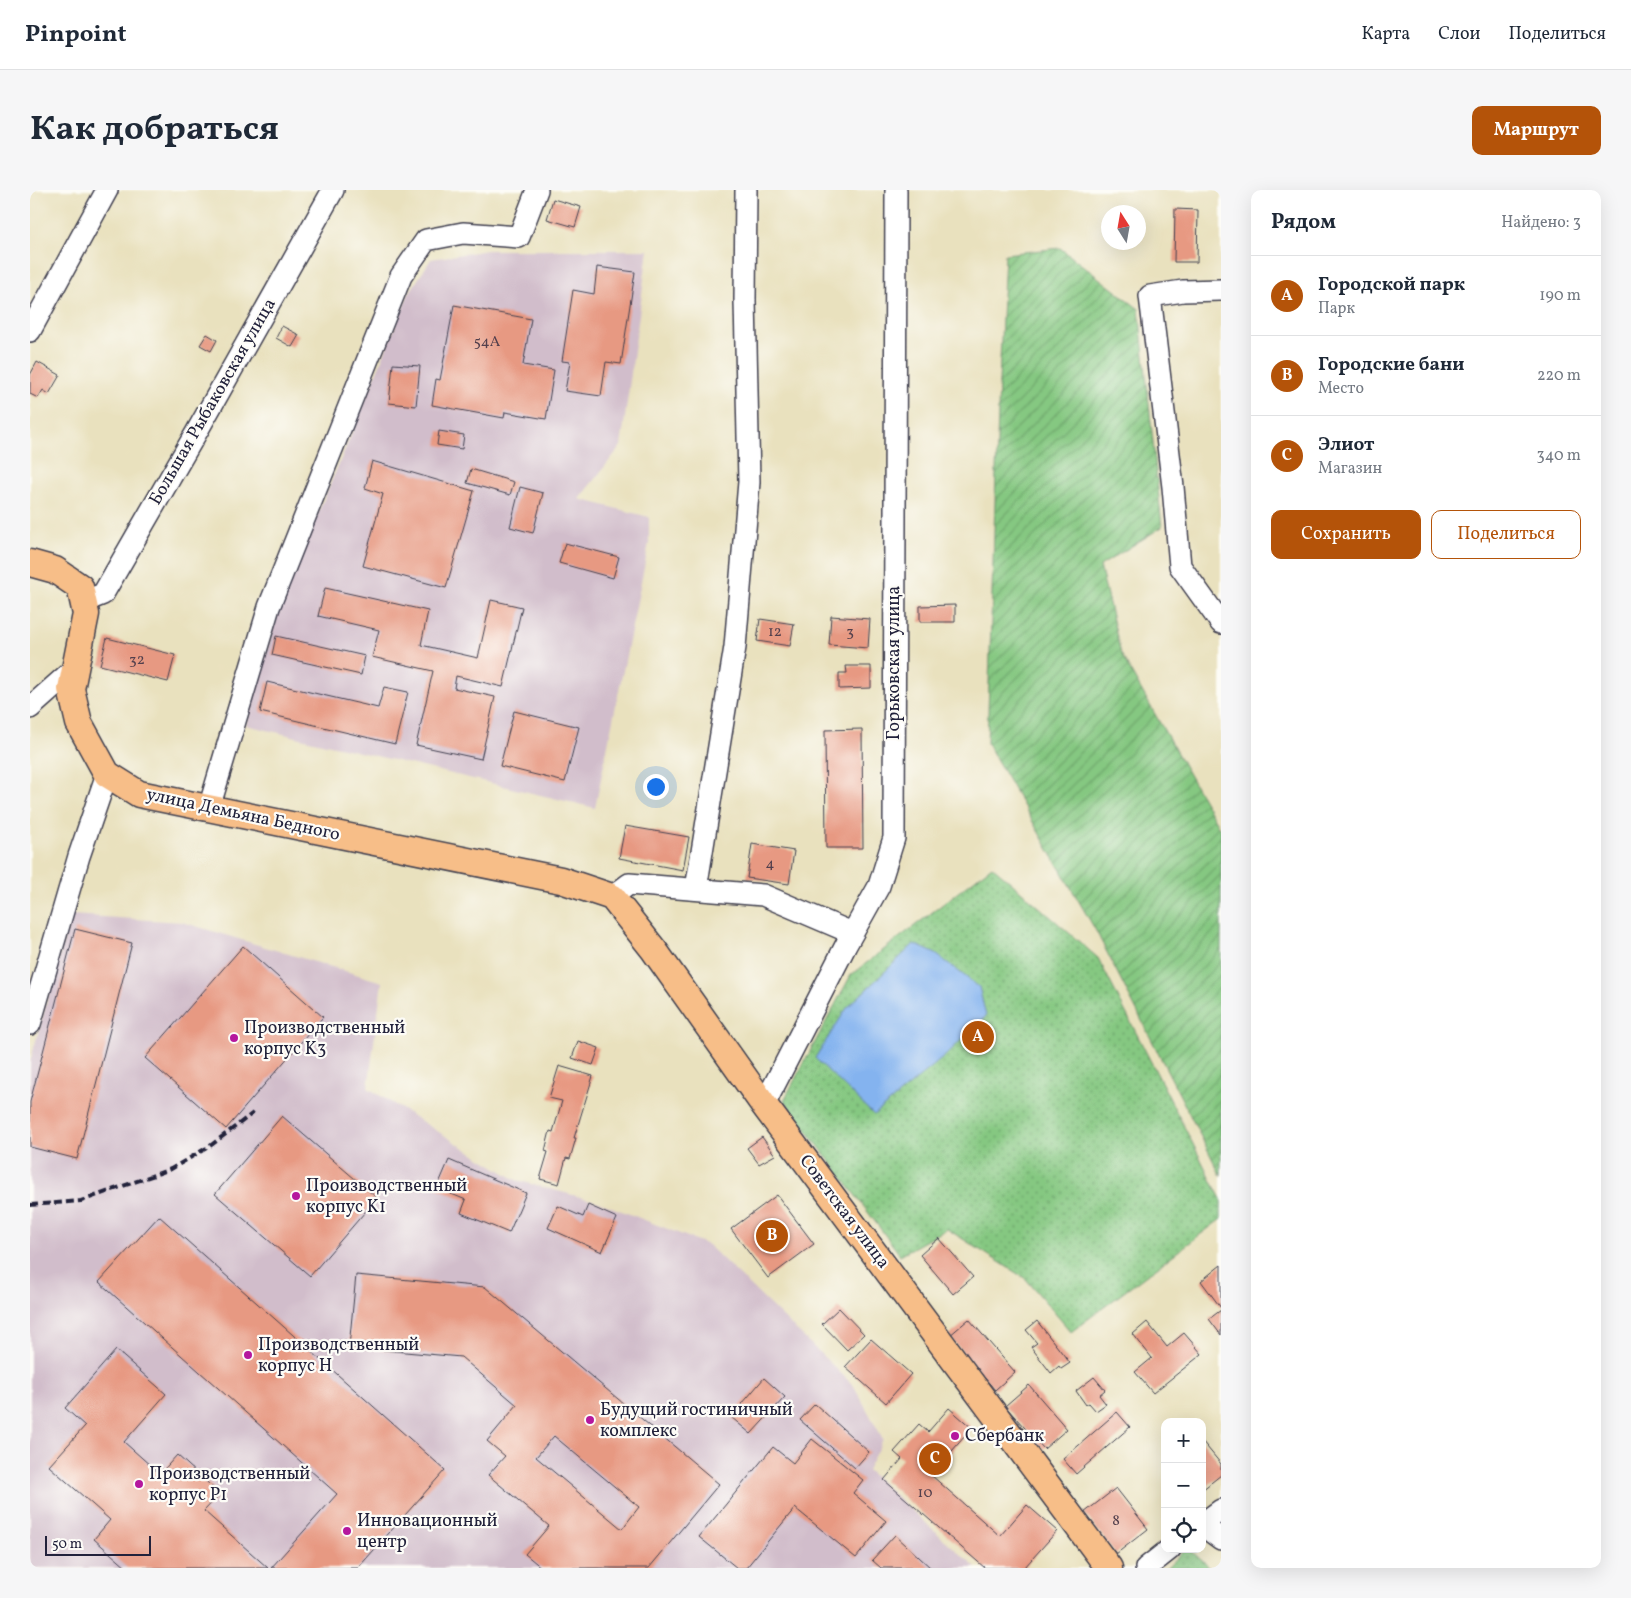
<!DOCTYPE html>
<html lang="ru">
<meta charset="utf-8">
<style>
:root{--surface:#fff;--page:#f6f6f7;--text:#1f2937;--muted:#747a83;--line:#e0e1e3;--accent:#b45309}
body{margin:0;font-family:Vollkorn,serif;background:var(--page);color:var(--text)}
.controls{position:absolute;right:15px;bottom:15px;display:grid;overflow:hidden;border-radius:10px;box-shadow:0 5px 20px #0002}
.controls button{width:45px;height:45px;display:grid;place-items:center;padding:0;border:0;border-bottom:1px solid var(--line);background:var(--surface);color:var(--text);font:25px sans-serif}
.compass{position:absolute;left:1071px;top:15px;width:45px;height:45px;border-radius:50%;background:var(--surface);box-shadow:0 5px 20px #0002;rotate:349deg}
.scale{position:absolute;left:15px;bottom:12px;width:106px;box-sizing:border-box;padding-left:5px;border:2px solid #22223b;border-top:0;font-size:14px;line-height:18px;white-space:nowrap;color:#22223b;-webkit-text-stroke:4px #fdfcf7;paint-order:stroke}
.you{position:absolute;left:625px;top:596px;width:18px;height:18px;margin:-12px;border:4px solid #fff;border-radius:50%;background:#1a73e8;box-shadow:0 0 0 8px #1a73e833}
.badge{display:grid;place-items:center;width:32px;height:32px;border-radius:50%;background:var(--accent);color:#fff;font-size:16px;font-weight:700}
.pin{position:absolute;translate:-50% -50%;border:2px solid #fff;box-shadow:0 1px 5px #0006}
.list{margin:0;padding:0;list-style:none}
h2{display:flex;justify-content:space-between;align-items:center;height:65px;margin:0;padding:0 20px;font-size:21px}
h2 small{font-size:16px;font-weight:400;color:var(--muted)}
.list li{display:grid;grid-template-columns:32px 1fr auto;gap:15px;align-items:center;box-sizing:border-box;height:80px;padding:0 20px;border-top:1px solid var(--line)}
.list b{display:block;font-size:19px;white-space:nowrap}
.list p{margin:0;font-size:16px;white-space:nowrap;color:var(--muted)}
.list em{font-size:16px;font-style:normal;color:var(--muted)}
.actions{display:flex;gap:10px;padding:15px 20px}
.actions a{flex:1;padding:11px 0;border:1px solid var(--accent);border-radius:10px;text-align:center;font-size:18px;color:var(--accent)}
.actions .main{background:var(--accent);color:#fff}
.icon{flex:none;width:28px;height:28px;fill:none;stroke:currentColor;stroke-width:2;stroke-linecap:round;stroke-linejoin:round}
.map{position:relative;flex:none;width:1191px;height:1378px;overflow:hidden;border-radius:10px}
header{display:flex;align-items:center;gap:30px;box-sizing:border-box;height:70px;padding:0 25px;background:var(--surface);border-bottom:1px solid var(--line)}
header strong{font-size:24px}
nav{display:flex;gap:28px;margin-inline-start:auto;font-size:18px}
.intro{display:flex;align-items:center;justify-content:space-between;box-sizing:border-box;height:120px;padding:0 30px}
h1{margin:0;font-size:35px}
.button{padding:12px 22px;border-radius:10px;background:var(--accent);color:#fff;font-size:18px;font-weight:700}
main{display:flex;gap:30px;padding:0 30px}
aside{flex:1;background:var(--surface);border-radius:10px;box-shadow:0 5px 20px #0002}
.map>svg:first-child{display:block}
.industrial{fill:#d1bdcb}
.grass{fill:url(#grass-dots);stroke:#54755e}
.garden{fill:url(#garden-furrows);stroke:#54755e}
.water{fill:#84b3ef;stroke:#536a95}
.building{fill:#e79982;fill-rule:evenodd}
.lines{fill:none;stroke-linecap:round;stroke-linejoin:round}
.minor-casing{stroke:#403f4f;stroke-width:24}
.major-casing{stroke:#403f4f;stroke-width:29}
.minor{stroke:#fff;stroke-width:21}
.major{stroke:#f7be88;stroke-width:26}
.rail{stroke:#22223b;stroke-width:4;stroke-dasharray:8 4;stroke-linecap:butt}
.poi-dot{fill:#b5179e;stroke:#fdfcf7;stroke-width:2}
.labels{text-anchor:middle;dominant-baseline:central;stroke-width:4.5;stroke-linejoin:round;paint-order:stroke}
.number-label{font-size:15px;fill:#53404d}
.street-label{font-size:18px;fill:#22223b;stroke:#fdfcf7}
.poi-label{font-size:18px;fill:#22223b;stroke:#fdfcf7;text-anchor:start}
</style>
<header>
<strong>Pinpoint</strong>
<nav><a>Карта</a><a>Слои</a><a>Поделиться</a></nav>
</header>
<div class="intro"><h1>Как добраться</h1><a class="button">Маршрут</a></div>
<main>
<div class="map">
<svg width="1191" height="1378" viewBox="0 0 1191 1378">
<defs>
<pattern id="grass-dots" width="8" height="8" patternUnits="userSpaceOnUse" patternTransform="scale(1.25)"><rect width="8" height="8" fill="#85c881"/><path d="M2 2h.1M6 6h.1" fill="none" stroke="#6ca26b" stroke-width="1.8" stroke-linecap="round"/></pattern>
<pattern id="garden-furrows" width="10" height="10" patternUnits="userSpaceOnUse" patternTransform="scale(1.25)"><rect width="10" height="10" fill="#85c881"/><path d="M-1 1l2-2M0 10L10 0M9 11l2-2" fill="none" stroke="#6ca26b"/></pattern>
</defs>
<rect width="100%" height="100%" fill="#fdfcf7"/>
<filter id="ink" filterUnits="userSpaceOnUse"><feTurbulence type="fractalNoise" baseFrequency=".02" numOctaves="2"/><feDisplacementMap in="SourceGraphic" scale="10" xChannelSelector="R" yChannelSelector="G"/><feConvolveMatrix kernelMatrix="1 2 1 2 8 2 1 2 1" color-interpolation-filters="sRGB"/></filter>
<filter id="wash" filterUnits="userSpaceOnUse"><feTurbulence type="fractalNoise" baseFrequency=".0096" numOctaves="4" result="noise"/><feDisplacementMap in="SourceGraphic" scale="20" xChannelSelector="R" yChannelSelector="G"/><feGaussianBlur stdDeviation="1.12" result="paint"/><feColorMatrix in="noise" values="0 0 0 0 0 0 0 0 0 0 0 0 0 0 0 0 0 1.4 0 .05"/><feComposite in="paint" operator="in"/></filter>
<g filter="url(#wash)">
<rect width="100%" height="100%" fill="#e9e1be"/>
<path class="industrial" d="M458,60H618L591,256L549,309L619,327V353L565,618L216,535L251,410L322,243L378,105L401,69Z
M41,725L152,732L352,792L338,898L486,990L569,1012L678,1055L824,1196L853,1249L837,1280L946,1378H0V872Z"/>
<path class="grass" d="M962,676L1068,768L1191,1009V1029L1041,1142L996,1089L917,1039L870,1065L754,910L821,785Z
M1156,1359H1159L1180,1378H1137Z"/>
<path class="garden" d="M1030,58L1109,119L1132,337L1070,376L1091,464L1191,641V986L1066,741L957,553L969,192L975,64Z"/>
<path class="water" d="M884,754L906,764L949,797L956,826L915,866L844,925L785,868L817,818Z"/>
<g id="blocks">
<path class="building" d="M523,9L551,17L545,37L517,29Z
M1145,19L1168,20L1167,72H1144Z
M567,77L605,82L591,174L576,172L571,206L535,201L540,172L532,171L543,100L564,104Z
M424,115L501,129L493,175L524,180L516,229L475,222L474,228L402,215L406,189L410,190Z
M252,136L269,145L262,157L246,148Z
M177,144L187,150L181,161L170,155Z
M7,172L30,185L19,204L13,200L8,208L0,204V185Z
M363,174L390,176L386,216L359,213Z
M409,241L434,245L432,259L407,255Z
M342,271L444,301L416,398L333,376L353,304L335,298Z
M441,279L484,292L480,305L437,293Z
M490,297L513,303L503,343L480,337Z
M535,353L589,367L583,388L529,373Z
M295,398L398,421L391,455L448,468L461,410L492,417L473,497L426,486L424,498L465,507L451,569L386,555L403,481L342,467L349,440L288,426Z
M925,415V432H890V416Z
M801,426L840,429L838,458L799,455Z
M730,429L764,434L760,456L727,451Z
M246,446L335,466L331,485L242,465Z
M77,448L145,465L138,492L70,475Z
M816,476H841V498L809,499V483H817Z
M237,492L348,518L354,497L378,502L365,554L230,522Z
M484,521L549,537L535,592L470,576Z
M832,539L833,658H796L795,540Z
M595,636L659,647L653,680L589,668Z
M722,654L764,661L759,694L717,688Z
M45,739L102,753L47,969L0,957V912Z
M213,756L293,827L196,939L115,868Z
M548,851L569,858L563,875L542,868Z
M529,876L563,886L544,948H546L540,969L536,968L529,994L510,989L518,962L515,961L520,941L523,942L532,911L519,908Z
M252,926L347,1008L280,1086L185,1004Z
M732,947L745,965L729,974L717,958Z
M419,970L496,1003L479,1043L431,1023L436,1010L407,998Z
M747,1005L784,1054L738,1088L701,1039Z
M558,1015L587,1028L572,1062L518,1038L528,1016L553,1027Z
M129,1026L415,1280L328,1378H241L307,1304L69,1092Z
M909,1048L943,1087L923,1104L890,1065Z
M1191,1075V1118L1171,1091Z
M326,1085L455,1097L689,1294L619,1378H512L495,1364L519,1336L458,1285L475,1266L457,1251L487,1215L431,1167L319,1157ZM524,1246L609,1317L592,1339L506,1267Z
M809,1118L834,1144L817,1160L792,1134Z
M1191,1120V1145L1179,1129Z
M939,1129L985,1182L965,1200L919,1146Z
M1007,1131L1040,1173L1031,1179L1029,1176L1021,1183L1001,1157L1007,1153L996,1140Z
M1117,1132L1137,1157L1154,1143L1172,1164L1123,1203L1105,1182L1122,1168L1103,1144Z
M841,1149L881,1184L856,1213L815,1177Z
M86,1160L136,1204L94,1252L130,1284L147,1265L190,1304L174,1321L238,1378H97L64,1349L80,1330L19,1276L55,1236L35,1218Z
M1064,1187L1075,1200L1069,1205L1076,1214L1066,1221L1059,1213L1056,1215L1046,1201Z
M734,1188L755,1207L721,1244L701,1227Z
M999,1195L1037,1239L1014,1259L975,1216Z
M785,1214L839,1262L825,1278L770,1230Z
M919,1218L942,1238L901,1285L970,1346L997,1315L1027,1341L994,1378H955L854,1290L872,1269L864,1262L889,1234L898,1242Z
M1087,1222L1100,1237L1046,1284L1033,1269Z
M782,1249L833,1290L823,1303L856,1331L826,1368L765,1318L716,1378H707L669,1347L743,1257L763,1273Z
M1172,1251L1191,1274V1285L1172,1300Z
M1086,1298L1118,1339L1086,1364L1054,1323Z
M865,1345L901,1378H851L842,1370Z"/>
</g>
</g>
<g filter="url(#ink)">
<use href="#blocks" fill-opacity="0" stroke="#403f4f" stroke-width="1"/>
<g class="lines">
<defs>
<path id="minor" d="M1191,100L1153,101L1120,106L1143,297L1150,376L1191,433
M0,141L77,0
M53,412L73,404L166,243L303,0
M0,518L45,478
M179,618L239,417L371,86L396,50L433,43L489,47L507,0
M666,699L705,457L719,292L715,110L716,0
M582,707L599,694L733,705L822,743
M0,834L49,666L77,584
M734,915L816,755L849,696L864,648L866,0
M1172,1334L1191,1320
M1172,1335L1191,1349
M1116,1378L1140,1359"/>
<path id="major" d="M0,373L25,380L50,397L56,424L41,499L49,533L77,584L109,604L531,690L582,707L624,760L734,915L1079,1378"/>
</defs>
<use href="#minor" class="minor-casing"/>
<use href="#major" class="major-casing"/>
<use href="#minor" class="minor"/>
<use href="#major" class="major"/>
<path class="rail" d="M0,1015L51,1011L141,979L180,956L223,923"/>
</g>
</g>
<g class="poi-dot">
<circle cx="204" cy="848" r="5"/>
<circle cx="266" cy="1006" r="5"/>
<circle cx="218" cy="1165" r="5"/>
<circle cx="560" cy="1230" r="5"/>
<circle cx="925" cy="1246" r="5"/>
<circle cx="109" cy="1294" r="5"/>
<circle cx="317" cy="1341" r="5"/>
</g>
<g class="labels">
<g class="number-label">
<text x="457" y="152">54А</text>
<text x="745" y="442">12</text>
<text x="820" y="442">3</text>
<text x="107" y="470">32</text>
<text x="740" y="674">4</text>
<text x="895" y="1303">10</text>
<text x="1086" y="1331">8</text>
</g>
<g class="street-label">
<text transform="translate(183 212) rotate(-60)">Большая Рыбаковская улица</text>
<text transform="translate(864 473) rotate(-90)">Горьковская улица</text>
<text transform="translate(213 625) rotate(12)">улица Демьяна Бедного</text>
<text transform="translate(814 1022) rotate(53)">Советская улица</text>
</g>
<g class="poi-label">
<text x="214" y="838">Производственный<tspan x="214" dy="21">корпус K3</tspan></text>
<text x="276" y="996">Производственный<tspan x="276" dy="21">корпус K1</tspan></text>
<text x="228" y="1155">Производственный<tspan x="228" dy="21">корпус H</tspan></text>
<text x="570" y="1220">Будущий гостиничный<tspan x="570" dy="21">комплекс</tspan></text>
<text x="935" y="1246">Сбербанк</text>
<text x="119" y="1284">Производственный<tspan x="119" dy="21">корпус P1</tspan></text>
<text x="327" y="1331">Инновационный<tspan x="327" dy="21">центр</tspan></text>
</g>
</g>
</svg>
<div class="controls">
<button>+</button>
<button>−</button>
<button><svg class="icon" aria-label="locate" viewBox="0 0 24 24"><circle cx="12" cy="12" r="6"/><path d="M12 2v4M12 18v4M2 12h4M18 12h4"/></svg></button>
</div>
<svg class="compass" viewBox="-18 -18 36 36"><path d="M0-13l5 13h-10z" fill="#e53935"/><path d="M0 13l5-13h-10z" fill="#747a83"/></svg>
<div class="scale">50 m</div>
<div class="you"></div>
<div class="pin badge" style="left:948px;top:847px">A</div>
<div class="pin badge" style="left:742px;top:1046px">B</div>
<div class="pin badge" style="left:905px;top:1269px">C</div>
</div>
<aside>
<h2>Рядом<small>Найдено: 3</small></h2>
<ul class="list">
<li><span class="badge">A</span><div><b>Городской парк</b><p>Парк</p></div><em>190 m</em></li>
<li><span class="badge">B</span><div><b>Городские бани</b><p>Место</p></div><em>220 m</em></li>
<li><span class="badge">C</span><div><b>Элиот</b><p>Магазин</p></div><em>340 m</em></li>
</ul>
<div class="actions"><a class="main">Сохранить</a><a>Поделиться</a></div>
</aside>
</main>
